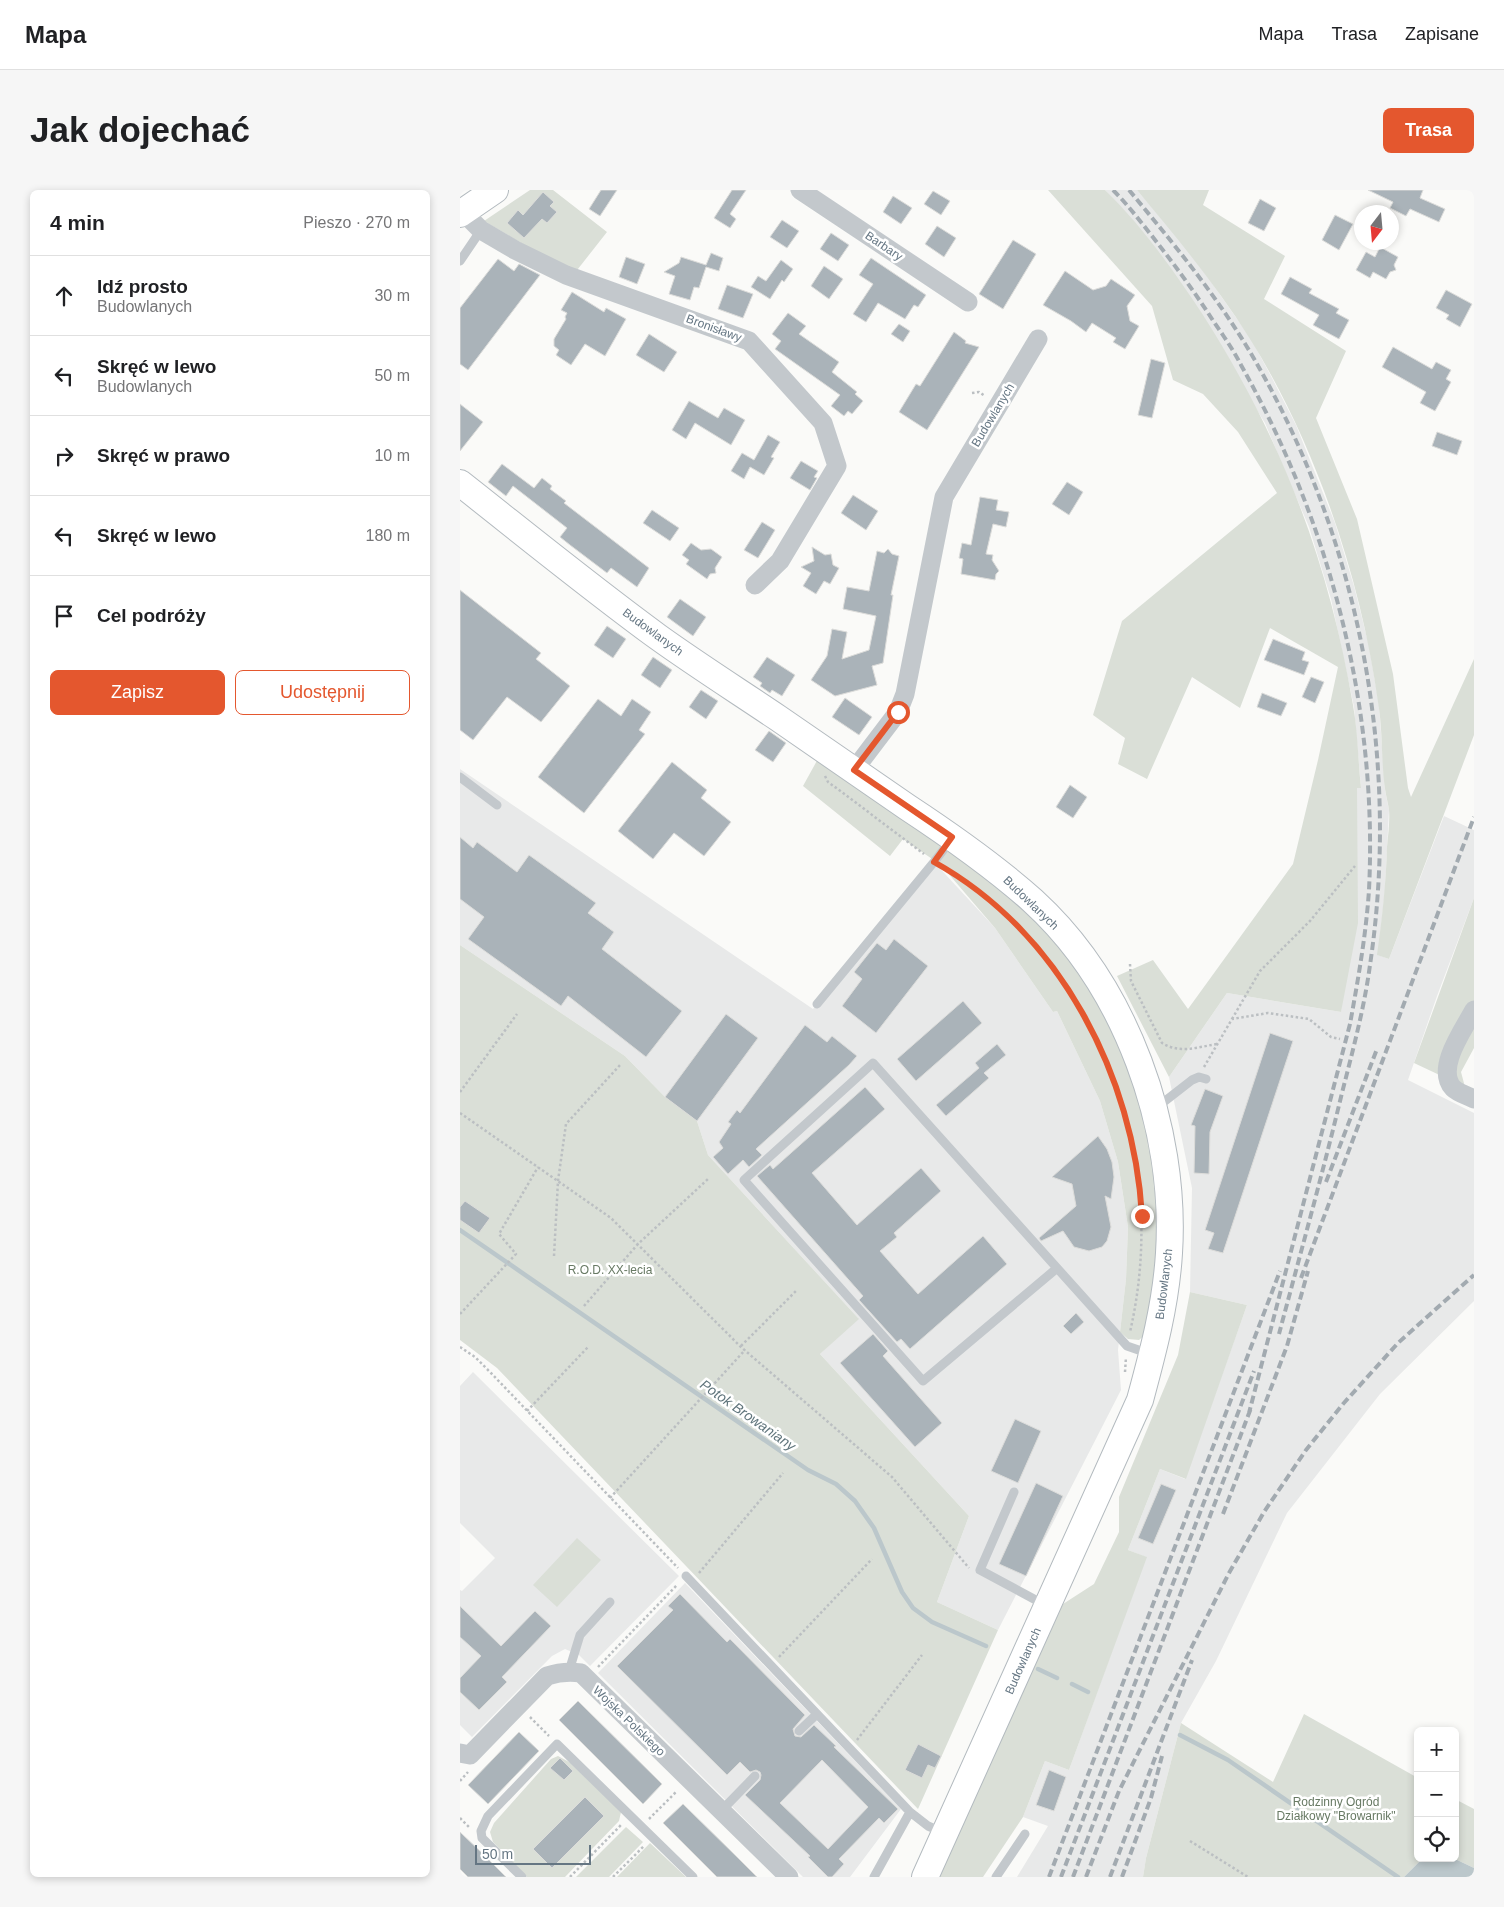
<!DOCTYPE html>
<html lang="pl">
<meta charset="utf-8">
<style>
:root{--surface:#fff;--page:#f6f6f6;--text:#202124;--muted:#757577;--line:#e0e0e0;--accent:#e4572e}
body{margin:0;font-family:Arial,sans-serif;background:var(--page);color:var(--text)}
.controls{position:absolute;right:15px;bottom:15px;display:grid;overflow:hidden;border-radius:8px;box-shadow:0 2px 8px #0003}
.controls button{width:45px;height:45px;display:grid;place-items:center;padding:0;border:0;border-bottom:1px solid var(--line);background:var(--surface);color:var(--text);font:25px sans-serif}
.compass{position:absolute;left:894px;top:15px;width:45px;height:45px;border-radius:50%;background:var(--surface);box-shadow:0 2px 8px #0003;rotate:196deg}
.scale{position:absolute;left:15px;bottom:12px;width:116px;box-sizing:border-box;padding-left:5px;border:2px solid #657683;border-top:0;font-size:14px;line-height:18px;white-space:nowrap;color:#657683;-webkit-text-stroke:4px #fff;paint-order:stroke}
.stop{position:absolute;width:15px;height:15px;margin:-11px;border:4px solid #e4572e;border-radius:50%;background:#fff}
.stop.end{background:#e4572e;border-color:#fff;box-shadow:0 1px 5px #0008}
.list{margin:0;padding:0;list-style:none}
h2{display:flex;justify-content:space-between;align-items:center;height:65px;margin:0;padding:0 20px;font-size:21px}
h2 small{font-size:16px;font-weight:400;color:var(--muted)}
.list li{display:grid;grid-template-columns:32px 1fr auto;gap:15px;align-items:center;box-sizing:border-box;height:80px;padding:0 20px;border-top:1px solid var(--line)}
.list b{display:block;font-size:19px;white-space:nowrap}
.list p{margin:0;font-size:16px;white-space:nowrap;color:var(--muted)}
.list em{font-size:16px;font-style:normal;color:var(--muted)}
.actions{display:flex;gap:10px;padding:15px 20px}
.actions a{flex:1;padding:11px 0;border:1px solid var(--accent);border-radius:8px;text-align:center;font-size:18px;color:var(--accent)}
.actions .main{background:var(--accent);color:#fff}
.icon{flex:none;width:28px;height:28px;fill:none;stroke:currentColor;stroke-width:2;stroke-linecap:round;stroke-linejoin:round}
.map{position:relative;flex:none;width:1014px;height:1687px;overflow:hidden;border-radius:8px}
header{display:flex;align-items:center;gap:30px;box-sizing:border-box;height:70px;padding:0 25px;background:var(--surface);border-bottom:1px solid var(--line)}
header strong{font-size:24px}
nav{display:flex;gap:28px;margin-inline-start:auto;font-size:18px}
.intro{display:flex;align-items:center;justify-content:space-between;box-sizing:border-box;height:120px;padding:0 30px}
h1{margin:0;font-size:35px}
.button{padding:12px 22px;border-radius:8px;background:var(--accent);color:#fff;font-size:18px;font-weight:700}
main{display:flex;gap:30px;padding:0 30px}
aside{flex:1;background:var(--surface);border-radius:8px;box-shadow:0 2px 8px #0003}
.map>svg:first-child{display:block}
.built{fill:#e8e9e9}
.green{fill:#dadfd7}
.water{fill:#bbc7cb}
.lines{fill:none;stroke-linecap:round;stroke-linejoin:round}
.stream{stroke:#bbc7cb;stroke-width:4.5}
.building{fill:#aab3b9;stroke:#dcdcda;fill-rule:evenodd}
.secondary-casing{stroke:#b3babf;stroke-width:28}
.path{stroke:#bbbfc2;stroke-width:2.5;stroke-dasharray:2.5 2.5;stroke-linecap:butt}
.lane{stroke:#c3c8cc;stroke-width:9}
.street{stroke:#c3c8cc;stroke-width:19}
.secondary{stroke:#fff;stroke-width:26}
.rail{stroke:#a2aab0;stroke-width:4;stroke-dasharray:8 4;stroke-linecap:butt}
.route{stroke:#e4572e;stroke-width:6}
.labels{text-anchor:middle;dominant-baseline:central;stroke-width:5;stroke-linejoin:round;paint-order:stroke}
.street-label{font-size:12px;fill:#657683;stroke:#fff}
.park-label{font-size:12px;fill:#687a64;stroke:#fff}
.water-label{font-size:14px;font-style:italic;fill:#60757c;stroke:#fff}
</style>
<header>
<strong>Mapa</strong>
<nav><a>Mapa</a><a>Trasa</a><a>Zapisane</a></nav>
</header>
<div class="intro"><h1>Jak dojechać</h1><a class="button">Trasa</a></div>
<main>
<aside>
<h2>4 min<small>Pieszo · 270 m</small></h2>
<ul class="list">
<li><svg class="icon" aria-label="ahead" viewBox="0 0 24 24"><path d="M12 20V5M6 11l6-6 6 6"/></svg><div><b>Idź prosto</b><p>Budowlanych</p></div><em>30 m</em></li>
<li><svg class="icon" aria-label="left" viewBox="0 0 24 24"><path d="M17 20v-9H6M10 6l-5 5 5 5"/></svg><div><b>Skręć w lewo</b><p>Budowlanych</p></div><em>50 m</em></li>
<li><svg class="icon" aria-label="right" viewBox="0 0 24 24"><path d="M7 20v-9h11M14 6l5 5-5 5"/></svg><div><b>Skręć w prawo</b></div><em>10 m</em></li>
<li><svg class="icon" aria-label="left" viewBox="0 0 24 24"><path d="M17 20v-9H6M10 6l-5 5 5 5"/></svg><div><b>Skręć w lewo</b></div><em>180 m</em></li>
<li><svg class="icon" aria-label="arrive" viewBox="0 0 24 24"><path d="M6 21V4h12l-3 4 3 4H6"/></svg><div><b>Cel podróży</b></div></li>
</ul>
<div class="actions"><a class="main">Zapisz</a><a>Udostępnij</a></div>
</aside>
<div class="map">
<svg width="1014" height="1687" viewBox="0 0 1014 1687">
<rect width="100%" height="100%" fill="#fafaf8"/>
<path class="built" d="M645,0H677L720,50L749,89L791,149L812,188L836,235L875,333L894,396L909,456L919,514L925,600L929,620L925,701L918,765L929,769L984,626L1014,640V708L977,806L948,890L1014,923V1111L920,1204L827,1323L756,1471L721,1533L686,1668L683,1687H557L588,1636L563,1627L585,1571L609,1580L686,1367L668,1360L700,1279L725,1289L787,1115L730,1102L732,998L709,887L767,803L881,822L897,598H901L894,517L871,409L849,337L831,295L805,233L691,53Z
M0,579L353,819L474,672L535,738L593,822L597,821L640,911L658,972L668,1037L666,1089L658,1160L661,1200L538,1440L477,1412L509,1326L360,1164L398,1128L248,965L237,931L205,907L165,866L0,755Z
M13,1182L219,1386L130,1476L119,1465L105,1459L92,1466L12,1547L0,1535V1400L2,1401L35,1368L0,1333V1196Z
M225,1393L441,1619L390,1687H343L138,1483Z"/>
<path class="green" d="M70,0H93L147,42L114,84L24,31Z
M588,0H645C683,37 714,81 743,125C821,247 869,372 893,515C898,542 898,571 901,598H897L898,733L881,822L767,803L709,887L657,786L693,770L728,819L833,674L858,570L878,477L810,438L780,518L732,487L687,589L658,574L665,548L633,525L662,431L817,303L778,242L743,204L713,190L692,116Z
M677,0H749L743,15L825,66L804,109L886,161L856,228L897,329L933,484L948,598L951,607L1014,469V545L929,769L917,765C922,729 926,694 927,657C928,645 930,632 929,620C928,613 926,606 925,599C921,571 923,541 918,512C901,389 856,255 790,149C757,96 717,48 677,0Z
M359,567L554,708L599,757L630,800L659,853L683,920L696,984L699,1040L687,1143L679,1150L668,1149L660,1142L666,1089L668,1037L658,972L640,911L597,821L593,822L535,738L481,675L443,649L430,666L343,596Z
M1014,708V858L1001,882L1005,897L954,873Z
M0,755L165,866L205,907L237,931L248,965L399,1129L360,1164L509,1326L477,1412L538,1440L458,1619L37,1178L0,1150Z
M730,1102L787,1115L726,1289L700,1279L668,1360L687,1367L609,1580L585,1571L563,1627L523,1687H478L603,1414L634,1394L659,1342V1307L718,1165Z
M117,1348L141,1370L97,1417L73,1395Z
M844,1524L958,1588V1668H963L944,1687H683L686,1668L721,1533L813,1592Z
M98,1566L111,1573L161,1622L159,1631L105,1687H67L33,1652L30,1642L34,1633L91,1569Z
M995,1609L1014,1619V1678L993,1668H995Z
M166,1637L183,1652L149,1687H116Z
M190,1653L226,1687H157Z"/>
<path class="water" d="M963,1668H993L1014,1678V1687H944Z"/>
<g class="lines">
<path class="stream" d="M0,1040L348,1280L376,1294L395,1311L414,1338L442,1402L453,1418L472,1432L526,1456
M578,1479L597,1488
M612,1494L628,1502
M720,1545L768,1570L938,1687"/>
</g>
<path class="building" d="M141,0H157L140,26L129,19Z
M272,0H286L270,24L276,29L270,38L254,28Z
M908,0H963L960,8L985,19L979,32L950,19L946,26L930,18L933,12Z
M473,1L490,11L481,25L464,14Z
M83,2L94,12L90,16L97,22L87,33L82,29L64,48L47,33L58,20L63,25Z
M433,6L452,18L441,34L423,22Z
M800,9L816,18L804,41L788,33Z
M875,25L893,34L879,60L862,50Z
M322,30L339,41L327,58L310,47Z
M477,36L496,48L484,67L465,54Z
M371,43L389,55L378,71L360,59Z
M553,50L576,64L543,119L519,104Z
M920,57L938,67L934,75L936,80L930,82L926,89L913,82L910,88L896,80L906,62L915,67Z
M251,63L263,68L259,81L246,77L239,98L234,97L230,110L209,104L215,86L204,82L219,73L221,67L246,75Z
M166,67L185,74L177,94L159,87Z
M411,68L466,105L458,117L454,115L445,129L418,113L406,132L393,124L413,94L399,85Z
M38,69L54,81L59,74L80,85L8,180L0,174V118Z
M321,70L333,79L324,92L322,90L310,109L291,97L298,86L306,91Z
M364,76L383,89L369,109L351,96Z
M605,81L633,100L646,96L651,89L675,105L667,116L670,131L679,136L665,159L653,152L656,148L632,133L626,142L611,131L583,115Z
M830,87L852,99L849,103L879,119L876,123L889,130L879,149L853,135L859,125L821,104Z
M267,95L293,104L283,128L258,119Z
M986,100L1012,114L1000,137L986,129L989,125L976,118Z
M112,102L144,122L146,118L166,129L145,166L125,154L111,175L96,165L99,160L94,156V149L106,129L105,127L107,123L101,120Z
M328,123L346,136L339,144L379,172L372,182L397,202L395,204L403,211L392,224L388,221L384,226L371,216L380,205L315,159L321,151L312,144Z
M439,134L450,141L443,152L431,144Z
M494,142L506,151L505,153L519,157L467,240L439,222L456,194L460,196Z
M189,144L217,162L204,182L176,165Z
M933,157L972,179L976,172L991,180L986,189L991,192L975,221L960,213L966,202L922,177Z
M691,169L705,173L692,228L678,225Z
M229,211L258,228L264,218L285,230L271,255L235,233L226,249L212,240Z
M0,214L23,232L0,261Z
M977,242L1002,251L997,265L972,256Z
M308,245L320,252L311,267L314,268L304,285L290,277L284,289L271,281L282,263L294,270Z
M341,271L358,281L354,287L357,288L350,300L330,288Z
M42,274L74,298L82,288L92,296L90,299L106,311L104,313L189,378L177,397L151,378L147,383L110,355L100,347L107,338L53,296L46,306L28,292Z
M607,292L623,302L609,325L592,314Z
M393,305L418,321L406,340L381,323Z
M520,307L538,310L536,320L549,322L546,337L533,334L526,364L533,365L532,370L539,381L536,384L535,390L501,384L503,369L499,368L502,353L511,355Z
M192,320L219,338L210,351L183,333Z
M302,332L315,340L298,368L284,360Z
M231,353L241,360L251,359L262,367L255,378L256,383L250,384L247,389L226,374L229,370L222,365Z
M352,357L365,365L371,364L373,375L379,378L370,394L364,391L356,404L343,396L351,383L341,377L354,371Z
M428,359L432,364L439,366L431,405H433L423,473L412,476L417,495L375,506L351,490L367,466L372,439L387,442L382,469L409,460L416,426L383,419L387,397L409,401L417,361L424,363Z
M0,400L81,463L76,469L110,496L81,532L47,507L13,550L0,540Z
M220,409L246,427L233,446L207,427Z
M147,436L166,449L153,468L134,455Z
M813,449L845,462L842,470L849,472L844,485L804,470Z
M193,467L212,480L200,498L181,485Z
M307,467L335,485L322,506L312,500L310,503L300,496L302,493L293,487Z
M851,487L864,492L855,513L842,507Z
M241,500L258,511L246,529L229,517Z
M802,503L827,513L821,526L797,517Z
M385,508L412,527L399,545L372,527Z
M138,509L161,526L172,509L191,522L179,540L185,544L124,623L78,587Z
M309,541L326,553L313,572L295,560Z
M212,572L247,600L241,608L271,632L244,666L214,643L193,669L158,641Z
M610,595L627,607L613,628L596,617Z
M0,647L13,658L17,652L57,682L69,665L136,713L128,723L154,742L142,759L222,821L186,867L108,806L101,816L8,749L24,727L0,709Z
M434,749L468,776L416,843L382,816L402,789L394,782L417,753L426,760Z
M503,811L522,833L456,891L437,869Z
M266,824L298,848L237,931L205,907Z
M345,835L367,852L372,846L397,866L389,875L296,959L302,965L289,977L283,970L268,984L253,967L263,958L259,952L271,934L268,932L277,920L280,923Z
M810,843L833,851L763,1063L748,1059L754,1043L745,1040Z
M537,854L546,865L524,883L529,888L486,926L476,915L519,878L515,873Z
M405,897L425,919L352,983L397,1035L461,978L481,1001L434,1043L437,1047L420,1061L458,1104L523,1046L547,1074L450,1159L441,1149L437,1152L399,1110L403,1106L297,986L310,975L313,979Z
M745,899L763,906L750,942L749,984L734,983L735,936L731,935Z
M638,946L647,959L652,972L654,987L651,1009L645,1006L651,1037L647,1051L642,1057L629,1061L614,1057L603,1041L581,1051L579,1048L616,1016L612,994L592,987Z
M5,1011L30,1028L19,1043L0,1030V1017Z
M616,1123L624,1132L611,1144L603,1136Z
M413,1144L428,1161L423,1166L482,1233L455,1257L380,1173Z
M555,1229L581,1241L558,1293L531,1281Z
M576,1293L603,1306L566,1386L539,1374Z
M701,1294L716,1300L693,1354L678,1348Z
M220,1404L267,1452L270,1449L345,1525L333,1539L335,1546L341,1547L354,1535L376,1556L374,1557L438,1619L424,1633L419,1628L379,1669L384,1674L372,1687H368L348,1667L350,1666L285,1605L300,1590L301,1585L300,1582L296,1580L290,1582L280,1572L267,1585L157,1476L213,1420L208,1416ZM362,1570L408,1617L368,1659L320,1613Z
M0,1416L41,1456L75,1421L91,1436L42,1487L47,1492L19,1520L0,1502V1488L21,1466L0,1447Z
M118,1511L202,1594L183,1614L99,1530Z
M59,1542L79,1561L28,1614L8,1595Z
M458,1554L481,1566L475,1578L468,1575L462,1588L445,1580Z
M100,1568L113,1581L104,1590L90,1578Z
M589,1580L606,1587L594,1621L576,1615Z
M125,1607L144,1626L92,1678L73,1659Z
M223,1614L279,1669L297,1687H257L203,1633Z
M0,1642L23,1664L46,1687H8L0,1679Z"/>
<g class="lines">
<defs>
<path id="secondary" d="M0,24L35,0
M0,293C66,345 131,398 198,447C237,475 278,501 318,528C361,558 404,587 447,617C491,646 534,676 573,711C666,796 717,938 709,1063C706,1114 693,1162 680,1210L465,1687"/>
</defs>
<use href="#secondary" class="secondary-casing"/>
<path class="path" d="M512,203L519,202L525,206
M365,586L368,592L379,600L464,664
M483,677C518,701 553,727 581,760C595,778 607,798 618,817C677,919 696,1028 670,1142
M670,774L671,791L702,853C720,864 738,857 757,854
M772,829L800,781L850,731L895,676
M744,877L772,829L808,823L849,829L871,847L880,849
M0,902L57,824
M0,923L151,1028L281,1157L432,1287L509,1378
M94,1066L98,991L106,934L161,874
M124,1116L178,1054L248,989
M0,1124L56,1064L39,1044L78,977
M281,1156L336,1101
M0,1157L15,1167L31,1183L218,1378
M665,1182L666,1167
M67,1221L129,1156
M150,1308L285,1160
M239,1383L323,1283
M319,1467L412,1369
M138,1477L217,1395
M70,1527L89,1546
M397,1550L462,1465
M0,1591L8,1582
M0,1628L10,1638
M189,1629L217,1601
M730,1651L788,1687
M110,1687L162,1634
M153,1687L184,1656"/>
<path class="lane" d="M0,71L21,40
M0,587L37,615
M357,814L474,672L491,650
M696,918L732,890L739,887L746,889
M596,1079L463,1191L284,990L413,873L667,1156L690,1164
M554,1302L520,1380L585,1415
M226,1386L450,1622L468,1636L482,1642
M109,1481L120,1445L150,1412
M339,1541L357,1524
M261,1621L295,1586
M62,1687L22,1648L21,1641L28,1626L97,1554L233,1687
M414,1687L450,1622
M536,1687L565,1644"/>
<path class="street" d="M340,0L508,112
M5,20L12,31L21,40L55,60L106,85L289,151L363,233L377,276L320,371L295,395
M394,580L438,522L445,504L484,307L578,149
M1014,820C1004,839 975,878 993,898C998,903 1008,906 1014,909
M0,1563L10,1565L87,1486C99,1482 108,1481 121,1483L329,1687"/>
<use href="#secondary" class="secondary"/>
<path class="rail" d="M653,0C666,13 677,27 688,41C711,70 732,98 752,129C762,144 773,159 781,175C870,333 918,518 909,700C906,745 898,790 890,834L789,1223
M669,0C713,53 758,107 793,167C899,349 941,567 910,775C904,820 892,863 881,907C862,986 840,1065 819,1144
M866,992L917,859
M841,1088L1014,627
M763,1324L827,1156L848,1081
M589,1687L820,1081
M601,1687L794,1181
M613,1687L791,1218
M626,1687L659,1601L769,1383L804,1322L846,1260L883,1214L938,1153L1014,1085
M650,1687L732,1470
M662,1687L691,1608L702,1566"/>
</g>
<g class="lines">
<path class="route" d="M438,522L394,580L492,647L474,672C600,742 674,886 682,1026"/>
</g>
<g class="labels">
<g class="street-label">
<text transform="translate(424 56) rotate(34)">Barbary</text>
<text transform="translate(254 138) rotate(20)">Bronisławy</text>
<text transform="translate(533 225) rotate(-59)">Budowlanych</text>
<text transform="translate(193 442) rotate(36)">Budowlanych</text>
<text transform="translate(571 713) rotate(44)">Budowlanych</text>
<text transform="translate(704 1094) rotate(-83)">Budowlanych</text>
<text transform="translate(563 1471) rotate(-66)">Budowlanych</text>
<text transform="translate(169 1531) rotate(44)">Wojska Polskiego</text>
</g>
<g class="park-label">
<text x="150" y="1080">R.O.D. XX-lecia</text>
<text x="876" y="1612">Rodzinny Ogród<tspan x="876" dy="14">Działkowy "Browarnik"</tspan></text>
</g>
<g class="water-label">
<text transform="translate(288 1225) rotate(35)">Potok Browaniany</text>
</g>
</g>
</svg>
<div class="controls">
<button>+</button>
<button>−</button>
<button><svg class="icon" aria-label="locate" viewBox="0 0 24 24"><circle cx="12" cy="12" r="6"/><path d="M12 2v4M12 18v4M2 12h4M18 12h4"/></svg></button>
</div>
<svg class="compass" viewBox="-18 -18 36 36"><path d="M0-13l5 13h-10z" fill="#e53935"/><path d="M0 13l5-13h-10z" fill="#757577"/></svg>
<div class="scale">50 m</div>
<div class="stop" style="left:438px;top:522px"></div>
<div class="stop end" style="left:682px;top:1026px"></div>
</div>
</main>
